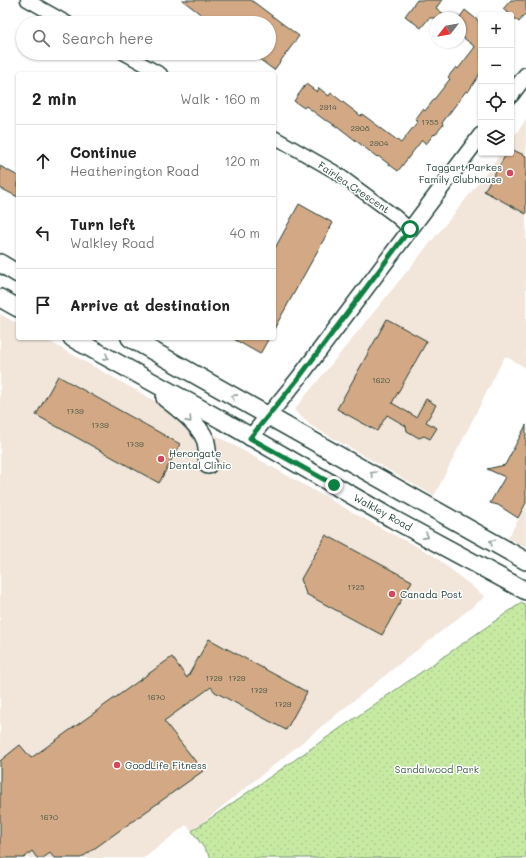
<!DOCTYPE html>
<meta charset="utf-8">
<style>
:root{--surface:#fff;--page:#f2f2f2;--text:#222;--muted:#767676;--line:#e0e0e0}
body{margin:0;font-family:Mali,sans-serif;background:var(--page);color:var(--text)}
.controls{position:absolute;right:12px;top:12px;display:grid;overflow:hidden;border-radius:4px;box-shadow:0 1px 3px #0004}
.controls button{width:36px;height:36px;display:grid;place-items:center;padding:0;border:0;border-bottom:1px solid var(--line);background:var(--surface);color:var(--text);font:20px sans-serif}
.compass{position:absolute;left:430px;top:12px;width:36px;height:36px;border-radius:50%;background:var(--surface);box-shadow:0 1px 3px #0004;rotate:239deg}
.stop{position:absolute;width:12px;height:12px;margin:-9px;border:3px solid #0b8043;border-radius:50%;background:#fff}
.stop.end{background:#0b8043;border-color:#fff;box-shadow:0 1px 4px #0008}
.list{margin:0;padding:0;list-style:none}
h2{display:flex;justify-content:space-between;align-items:center;height:52px;margin:0;padding:0 16px;font-size:17px}
h2 small{font-size:13px;font-weight:400;color:var(--muted)}
.list li{display:grid;grid-template-columns:26px 1fr auto;gap:12px;align-items:center;box-sizing:border-box;height:72px;padding:0 16px;border-top:1px solid var(--line)}
.list b{display:block;font-size:15px;white-space:nowrap}
.list p{margin:0;font-size:13px;white-space:nowrap;color:var(--muted)}
.list em{font-size:13px;font-style:normal;color:var(--muted)}
.icon{flex:none;width:22px;height:22px;fill:none;stroke:currentColor;stroke-width:2;stroke-linecap:round;stroke-linejoin:round}
.map{position:relative;flex:none;width:526px;height:858px;overflow:hidden}
.search{position:absolute;background:var(--surface);box-shadow:0 1px 3px #0004;left:16px;top:16px;width:260px;height:44px;display:flex;align-items:center;gap:10px;box-sizing:border-box;padding:0 14px;border-radius:22px;color:var(--muted);font-size:15px}
.panel{position:absolute;background:var(--surface);box-shadow:0 1px 3px #0004;left:16px;top:72px;width:260px;height:268px;border-radius:4px}
.map>svg:first-child{display:block}
.built{fill:#f2e5da}
.park{fill:url(#park-dots);stroke:#73946c}
.building{fill:#d3a985;stroke:#1f3d34}
.lines{fill:none;stroke-linecap:round;stroke-linejoin:round}
.minor-casing{stroke:#1f3d34;stroke-width:15}
.tertiary-casing{stroke:#1f3d34;stroke-width:18}
.secondary-casing{stroke:#1f3d34;stroke-width:20}
.minor{stroke:#fff;stroke-width:12}
.tertiary{stroke:#fff;stroke-width:15}
.secondary{stroke:#fff;stroke-width:17}
.oneway{stroke:#8f9e9a}
.route{stroke:#0b8043;stroke-width:5}
.poi-dot{fill:#d1495b;stroke:#fff;stroke-width:1.5}
.labels{text-anchor:middle;dominant-baseline:central;stroke-width:3;stroke-linejoin:round;paint-order:stroke}
.number-label{font-size:8px;fill:#4c5848}
.poi-label{font-size:10px;fill:#1f3d34;stroke:#fff;text-anchor:start}
.street-label{font-size:10px;fill:#1f3d34;stroke:#fff}
.park-label{font-size:10px;fill:#41604a;stroke:#fff}
</style>
<div class="map">
<svg width="526" height="858" viewBox="0 0 526 858">
<defs>
<pattern id="park-dots" width="8" height="8" patternUnits="userSpaceOnUse"><rect width="8" height="8" fill="#c7eaa3"/><path d="M2 2h.1M6 6h.1" fill="none" stroke="#aaca8d" stroke-width="1.8" stroke-linecap="round"/></pattern>
</defs>
<rect width="100%" height="100%" fill="#fff"/>
<filter id="ink" filterUnits="userSpaceOnUse"><feTurbulence type="fractalNoise" baseFrequency=".025" numOctaves="2"/><feDisplacementMap in="SourceGraphic" scale="8" xChannelSelector="R" yChannelSelector="G"/><feConvolveMatrix kernelMatrix="1 2 1 2 8 2 1 2 1" color-interpolation-filters="sRGB"/></filter>
<g filter="url(#ink)">
<path class="built" d="M526,120V368L505,356L434,496L310,425L294,410L466,199L501,153H511V140Z
M0,314L18,324V338H43L377,526L433,555L485,597L403,661L192,831L186,825L144,858H0Z
M526,506V548L508,538Z"/>
<path class="park" d="M521,603L526,606V858H211L192,831Z"/>
<path class="building" d="M182,0H251L299,36L274,70L251,53H269V23H216L209,17L207,19Z
M417,0H442L436,8L449,18H429L421,28L405,16Z
M511,0H526V13L519,22L503,9Z
M465,10L481,23V72L468,92L466,91L442,123L443,125L435,135L434,134L426,144L422,140L398,171L378,156L377,157L337,126V127L327,120L326,121L306,106L304,108L294,101L306,84L317,92L319,88L329,96L331,93L361,116L362,114L401,143L418,121L415,120L423,109L425,111L450,79L448,77L456,67L458,69L475,47L460,35V17Z
M511,149L526,156V214L484,191L507,153H511Z
M0,166L18,176V197L0,188Z
M299,204L333,223L274,329V250Z
M387,319L427,341L392,403L416,417L426,399L436,405L426,422L437,428L430,439L424,436L419,438L407,431L406,426L387,415L377,431L337,409Z
M232,338H269L260,354Z
M58,376L180,444L159,483L36,415Z
M526,425V503L518,518L498,505L490,503L505,477L487,469L505,465Z
M326,535L412,581L382,635L306,594L301,579Z
M209,639L307,692L286,730L215,692L211,687L164,721L203,771L81,858H54L50,853L43,858H37L32,851L24,858H0V761L20,745L31,758L172,657L187,678Z"/>
<g class="lines">
<defs>
<path id="minor" d="M27,0L68,23
M123,53L161,74
M274,137L337,173L394,215L410,229"/>
<path id="tertiary" d="M511,95L526,75
M250,438L298,379L481,135"/>
<path id="secondary" d="M0,263L18,274
M0,298L18,308
M72,338L227,423L391,518L526,591
M130,338L526,561
M165,398C178,408 198,423 205,439C208,446 207,457 208,465"/>
</defs>
<use href="#minor" class="minor-casing"/>
<use href="#tertiary" class="tertiary-casing"/>
<use href="#secondary" class="secondary-casing"/>
<use href="#minor" class="minor"/>
<use href="#tertiary" class="tertiary"/>
<use href="#secondary" class="secondary"/>
</g>
<defs><path id="oneway-chevron" d="M-2-3.5L2.5 0L-2 3.5" fill="none" stroke-width="1.6" stroke-linecap="round" stroke-linejoin="round"/></defs>
<g class="oneway">
<use href="#oneway-chevron" transform="translate(106 357) rotate(29)"/>
<use href="#oneway-chevron" transform="translate(234 397) rotate(-151)"/>
<use href="#oneway-chevron" transform="translate(189 420) rotate(48)"/>
<use href="#oneway-chevron" transform="translate(373 474) rotate(-150)"/>
<use href="#oneway-chevron" transform="translate(426 536) rotate(28)"/>
<use href="#oneway-chevron" transform="translate(492 542) rotate(-150)"/>
</g>
</g>
<g class="lines" filter="url(#ink)">
<path class="route" d="M334,485L250,438L298,379L410,229"/>
</g>
<g class="poi-dot">
<circle cx="510" cy="173" r="4"/>
<circle cx="161" cy="459" r="4"/>
<circle cx="392" cy="594" r="4"/>
<circle cx="117" cy="765" r="4"/>
</g>
<g class="labels">
<g class="number-label">
<text x="328" y="107">2914</text>
<text x="430" y="122">1755</text>
<text x="360" y="128">2908</text>
<text x="379" y="143">2904</text>
<text x="381" y="380">1620</text>
<text x="75" y="411">1739</text>
<text x="100" y="425">1739</text>
<text x="135" y="444">1739</text>
<text x="356" y="587">1725</text>
<text x="214" y="678">1729</text>
<text x="237" y="678">1729</text>
<text x="259" y="690">1729</text>
<text x="156" y="697">1670</text>
<text x="283" y="704">1729</text>
<text x="49" y="817">1670</text>
</g>
<g class="poi-label">
<text x="502" y="167" text-anchor="end">Taggart Parkes<tspan x="502" dy="12">Family Clubhouse</tspan></text>
<text x="169" y="453">Herongate<tspan x="169" dy="12">Dental Clinic</tspan></text>
<text x="400" y="594">Canada Post</text>
<text x="125" y="765">GoodLife Fitness</text>
</g>
<g class="street-label">
<text transform="translate(354 187) rotate(34)">Fairlea Crescent</text>
<text transform="translate(383 512) rotate(29)">Walkley Road</text>
</g>
<g class="park-label">
<text x="437" y="769">Sandalwood Park</text>
</g>
</g>
</svg>
<div class="controls">
<button>+</button>
<button>−</button>
<button><svg class="icon" aria-label="locate" viewBox="0 0 24 24"><circle cx="12" cy="12" r="6"/><path d="M12 2v4M12 18v4M2 12h4M18 12h4"/></svg></button>
<button><svg class="icon" aria-label="layers" viewBox="0 0 24 24"><path d="M12 4l9 5-9 5-9-5zM3 14l9 5 9-5"/></svg></button>
</div>
<svg class="compass" viewBox="-18 -18 36 36"><path d="M0-13l5 13h-10z" fill="#e53935"/><path d="M0 13l5-13h-10z" fill="#767676"/></svg>
<div class="stop" style="left:410px;top:229px"></div>
<div class="stop end" style="left:334px;top:485px"></div>
<div class="search"><svg class="icon" aria-label="search" viewBox="0 0 24 24"><circle cx="10" cy="10" r="6"/><path d="M15 15l6 6"/></svg>Search here</div>
<section class="panel">
<h2>2 min<small>Walk · 160 m</small></h2>
<ul class="list">
<li><svg class="icon" aria-label="ahead" viewBox="0 0 24 24"><path d="M12 20V5M6 11l6-6 6 6"/></svg><div><b>Continue</b><p>Heatherington Road</p></div><em>120 m</em></li>
<li><svg class="icon" aria-label="left" viewBox="0 0 24 24"><path d="M17 20v-9H6M10 6l-5 5 5 5"/></svg><div><b>Turn left</b><p>Walkley Road</p></div><em>40 m</em></li>
<li><svg class="icon" aria-label="arrive" viewBox="0 0 24 24"><path d="M6 21V4h12l-3 4 3 4H6"/></svg><div><b>Arrive at destination</b></div></li>
</ul>
</section>
</div>
